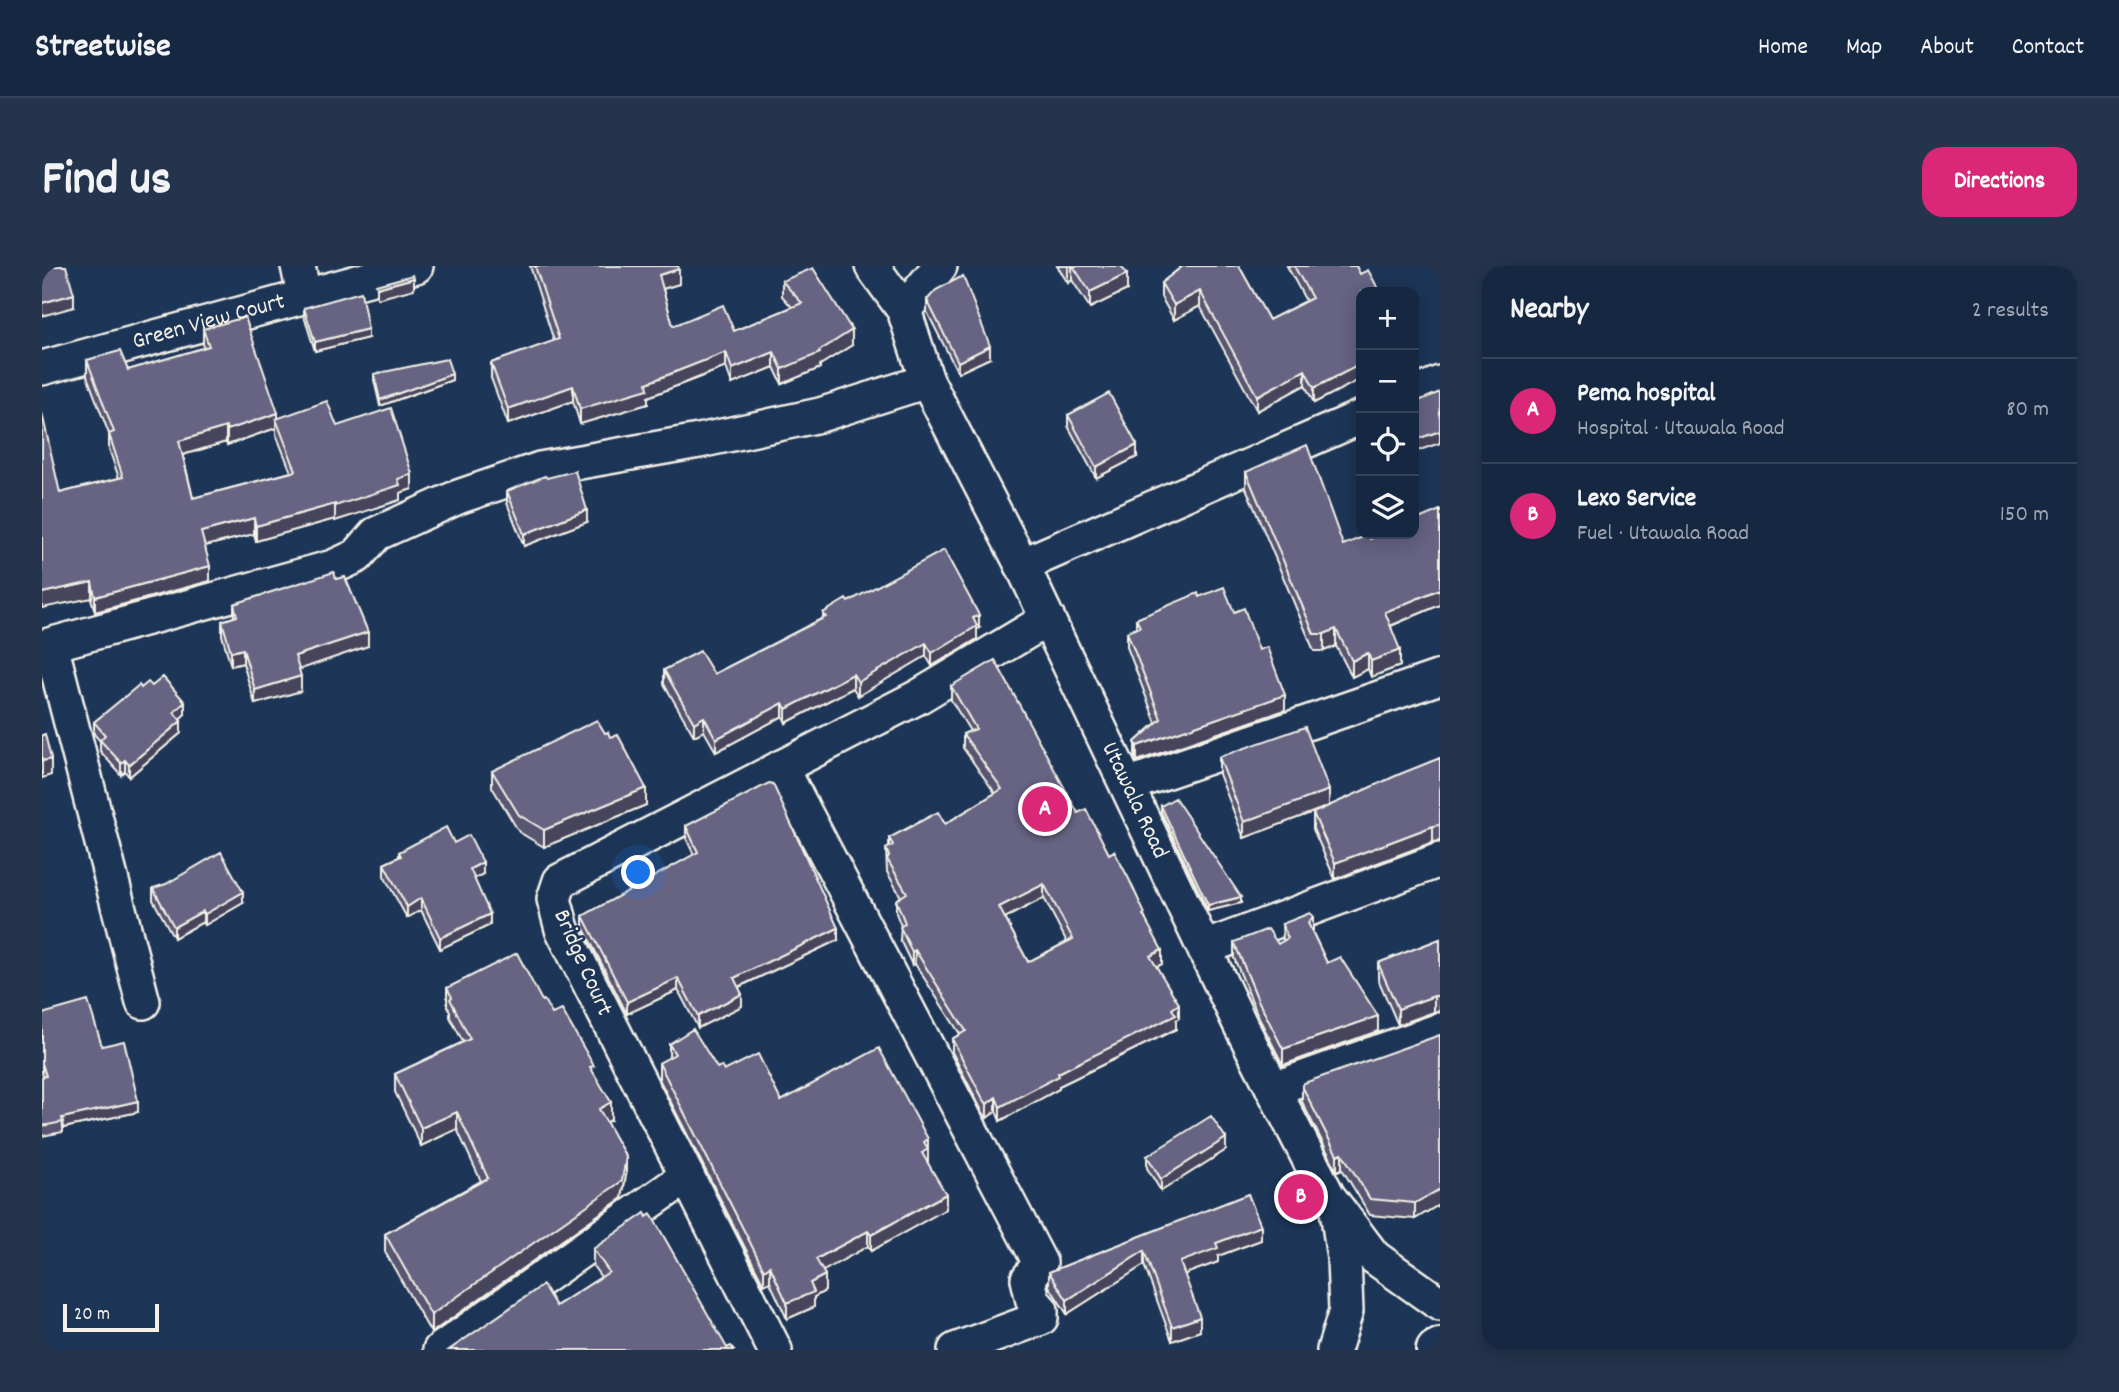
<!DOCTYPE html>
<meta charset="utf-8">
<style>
:root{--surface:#162841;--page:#23344c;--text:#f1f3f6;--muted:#9ea6b1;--line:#35445a;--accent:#db2777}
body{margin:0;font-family:Dekko,sans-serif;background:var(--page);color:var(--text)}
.controls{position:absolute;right:21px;top:21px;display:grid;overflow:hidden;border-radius:14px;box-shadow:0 4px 18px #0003}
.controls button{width:63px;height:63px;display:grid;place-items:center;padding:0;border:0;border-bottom:2px solid var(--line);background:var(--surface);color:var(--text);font:35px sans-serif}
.scale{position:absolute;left:21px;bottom:18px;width:96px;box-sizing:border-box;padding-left:7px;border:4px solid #f4f1e8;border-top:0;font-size:19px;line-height:24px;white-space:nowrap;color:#f4f1e8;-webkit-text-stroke:5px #1d3557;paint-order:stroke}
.you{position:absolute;left:597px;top:607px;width:24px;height:24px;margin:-18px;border:5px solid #fff;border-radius:50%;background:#1a73e8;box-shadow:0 0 0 10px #1a73e833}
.badge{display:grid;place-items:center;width:46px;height:46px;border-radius:50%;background:var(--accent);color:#fff;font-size:23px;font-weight:700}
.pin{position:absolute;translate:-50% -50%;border:4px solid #fff;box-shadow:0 2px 7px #0006}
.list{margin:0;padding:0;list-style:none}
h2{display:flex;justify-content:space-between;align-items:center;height:91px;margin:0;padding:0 28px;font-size:30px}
h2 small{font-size:23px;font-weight:400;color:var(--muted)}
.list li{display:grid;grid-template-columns:46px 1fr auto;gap:21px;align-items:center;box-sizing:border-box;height:105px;padding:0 28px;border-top:2px solid var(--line)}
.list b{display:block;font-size:26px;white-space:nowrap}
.list p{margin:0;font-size:23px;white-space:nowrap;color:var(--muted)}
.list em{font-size:23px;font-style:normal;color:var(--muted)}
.icon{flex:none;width:38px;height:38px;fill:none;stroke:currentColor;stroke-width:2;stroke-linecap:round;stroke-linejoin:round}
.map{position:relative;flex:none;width:1398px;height:1084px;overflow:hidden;border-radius:21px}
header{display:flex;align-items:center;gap:42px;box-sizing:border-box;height:98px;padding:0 35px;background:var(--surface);border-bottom:2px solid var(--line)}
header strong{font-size:33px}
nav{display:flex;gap:38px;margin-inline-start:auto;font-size:24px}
.intro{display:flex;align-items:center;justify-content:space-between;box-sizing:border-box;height:168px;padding:0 42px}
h1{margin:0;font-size:49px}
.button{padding:18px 32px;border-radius:21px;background:var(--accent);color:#fff;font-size:24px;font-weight:700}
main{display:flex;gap:42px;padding:0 42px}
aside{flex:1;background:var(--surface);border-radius:21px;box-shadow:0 4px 18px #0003}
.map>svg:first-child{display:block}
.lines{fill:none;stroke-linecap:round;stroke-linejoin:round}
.minor-casing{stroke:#f4f1e8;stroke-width:38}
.major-casing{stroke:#f4f1e8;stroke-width:44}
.minor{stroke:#1d3557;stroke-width:33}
.major{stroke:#1d3557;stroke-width:38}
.wall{fill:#585571;stroke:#f4f1e8;stroke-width:2;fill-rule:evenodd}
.shaded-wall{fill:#47455c;stroke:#f4f1e8;stroke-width:2}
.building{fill:#666383;stroke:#f4f1e8;stroke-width:2;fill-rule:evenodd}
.labels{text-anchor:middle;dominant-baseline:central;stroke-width:5;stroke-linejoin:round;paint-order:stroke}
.street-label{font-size:24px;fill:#f4f1e8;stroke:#1d3557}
</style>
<header>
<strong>Streetwise</strong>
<nav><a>Home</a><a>Map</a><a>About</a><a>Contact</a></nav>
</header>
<div class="intro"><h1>Find us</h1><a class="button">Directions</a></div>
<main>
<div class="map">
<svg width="1398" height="1084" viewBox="0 0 1398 1084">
<rect width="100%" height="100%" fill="#1d3557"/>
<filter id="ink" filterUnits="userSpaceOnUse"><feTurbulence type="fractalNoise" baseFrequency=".0143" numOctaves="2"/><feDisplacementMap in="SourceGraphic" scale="14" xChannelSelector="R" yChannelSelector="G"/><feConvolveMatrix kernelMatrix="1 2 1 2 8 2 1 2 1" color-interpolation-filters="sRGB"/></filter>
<g filter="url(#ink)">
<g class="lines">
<defs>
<g id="minor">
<path d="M256,0L262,29"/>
<path id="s1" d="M830,0L862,44L885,115L980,299L1198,758L1286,930L1332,991L1398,1038"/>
<path d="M862,44L898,0"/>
<path id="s2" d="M0,102L374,0"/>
<path d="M1372,128L1398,117"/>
<path d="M980,299L1319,151"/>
<path d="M9,379L101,736"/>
<path d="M0,381L291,301L315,290L334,268L416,231L498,203L657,175L778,149L885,115"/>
<path d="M739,501L998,997L986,1013L991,1035L999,1044V1052L913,1084"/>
<path d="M1085,519L1398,411"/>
<path d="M1162,682L1398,594"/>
<path d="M1231,823L1398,764"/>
<path d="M398,1084L645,910"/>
<path d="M733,1084L520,663L512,633L518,615L876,431L1006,353"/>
<path d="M1292,1084L1304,1045L1302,992L1295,944"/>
</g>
<path id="major" d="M1394,1084L1398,1082"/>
</defs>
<use href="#minor" class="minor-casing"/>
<use href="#major" class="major-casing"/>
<use href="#minor" class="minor"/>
<use href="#major" class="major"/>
</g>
<path class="wall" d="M488,0H636L637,18L621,23L631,60L692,65L750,41L740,30V15L810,79L778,99V102L740,118L732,101L690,118L684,101L606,131V138L538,158L531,135L466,158L449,112V97L512,75Z
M1015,0H1079L1085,24L1048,42L1030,14L1026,17Z
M1138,0H1197L1227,54L1264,35L1245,0H1314L1319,26V113L1272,137L1263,119L1215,145L1158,40L1132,54L1119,31V17L1138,2Z
M885,34L948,92L916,107L885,46Z
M262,42L326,72L273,85L262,50Z
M161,63L236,152L295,160L370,223L358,227V234L293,255V253L214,275L212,268L163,280L168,315L53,346L18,227L77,212L67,183V168L45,110V94L86,104L162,82L161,78ZM234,162V168L249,206L151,232L141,189L184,176L185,179Z
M332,108L410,114L338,140L332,114Z
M1026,149L1095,191L1054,212L1026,160Z
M1204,206L1301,279L1328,273L1398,339L1349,360L1358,400L1329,411L1326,403L1310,411L1294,380L1282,385H1272L1204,222Z
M465,225L545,256L482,280L465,237Z
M294,313L326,380L257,403L259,425L213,438L201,397L189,400L180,369V355L192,351V338Z
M1157,331L1192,346L1217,384L1243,444L1095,495L1093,492V476L1114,457L1085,381V366L1094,362V353Z
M806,336L937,362L935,363V373L890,400L884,390L816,430L811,422L744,457L741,450L674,486L662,465L652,470L622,418V404L672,408L781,352V347Z
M110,420L143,448L137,453L139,467L87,511L83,505L79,509L58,485V475L52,468V456L99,422Z
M909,420L1036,547L1067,588L1103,652L1120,698L1115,701L1137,752L1134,754V763L1017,820V823L958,855L954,845L945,852L940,845L910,786V773L918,768L873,698L870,699L858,674L859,660L854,647V634L859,631L845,606L844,583L847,582V572L903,558L953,527L921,482V468L928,465L909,434ZM1002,632L1025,676L986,696L963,652Z
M563,467L568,471L604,539L502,581L477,566L450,521V505Z
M1177,491L1287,540L1398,492V575L1391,576L1293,613L1271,563V547L1279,543L1202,572L1177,508Z
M1119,540L1199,637L1166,645L1119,546Z
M644,560L796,674L697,721L700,740L656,762L636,724L585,748L541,661V650L652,589L644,572Z
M412,577L441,608L432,612L448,659L398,683L379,644L365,652L342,610V598L357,591V586Z
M111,622L201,637L163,659L161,656L132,672L111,634Z
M1240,658L1271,667L1285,697L1336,765L1241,799L1216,750L1192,692V676L1236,678L1241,675Z
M1398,673V745L1392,746L1356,759L1336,713V697Z
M405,722L500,735L552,808L569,854L564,856L584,909L580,932L389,1067L343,986V968L439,915L415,863L379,880L353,826V808L421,776L408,751V745L405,740Z
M0,748L60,780L96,846L21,862V866L0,870V811L1,810L0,807Z
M627,778L682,805L739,835L886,873V897L904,943L829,985L826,980L780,1005L783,1025L772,1031V1041L745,1053L728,1016L722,1019L617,813V797L627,792Z
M1260,820L1398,938L1373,953L1328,949L1300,903L1295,905L1260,836Z
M1184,884L1119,925L1105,902V890Z
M1206,928L1219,974L1176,990V996L1142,1008L1158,1065L1130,1075L1102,999L1025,1048L1007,1020V1006Z
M551,983L685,1082L514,1040L559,1011L551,1000Z"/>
<path class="shaded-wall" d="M1028,0H1030V14L1026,17V1Z
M637,3V18L617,24V9Z
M1085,8V24L1048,42V26Z
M372,12V23L335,33V22Z
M1158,25V40L1132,54V39Z
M32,28V41L0,50V37Z
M326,63V72L273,85V76Z
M810,64V79L778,99V102L740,118V103L777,85Z
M948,80V92L916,107V96Z
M684,86V101L606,131V138L538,158V143Z
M732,86V101L690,118V103Z
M1319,98V113L1272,137V122Z
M1263,104V119L1215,145V130Z
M410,108V114L338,140V134Z
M531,120V135L466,158V143Z
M236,147V158L234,153V162L185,179V164Z
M184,161V176L137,190V175Z
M1398,165V177L1372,186V174Z
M1095,179V191L1054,212V201Z
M370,208V223L358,227V234L293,255V240L356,213Z
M293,238V253L214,275V260Z
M545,244V256L482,280V268Z
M212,252V268L159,281V266Z
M168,300V315L53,346V331Z
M50,316V332L0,342V327Z
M1398,323V339L1343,362V346Z
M937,349V362L935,363V373L890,400V387L931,352Z
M1294,363V380L1282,385V368Z
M326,366V380L253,405V390Z
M884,377V390L816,430V416Z
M201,383V397L189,400V386Z
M1358,384V400L1329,411V395Z
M1326,387V403L1310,411V395Z
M811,408V422L744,457V443Z
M259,410V425L213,438V424Z
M1243,429V444L1095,495V480Z
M143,436V448L132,458V446Z
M741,437V450L674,486V473Z
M662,451V465L652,470V457Z
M139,455V467L87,511V499Z
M9,493V509L0,512V495Z
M83,494V505L79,509V497Z
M604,522V539L502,581V564Z
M1287,524V540L1202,572V556Z
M1391,560V576L1293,613V597Z
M441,596V608L428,615V603Z
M1002,618V632L957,655V641Z
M201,626V637L163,659V648Z
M1199,631V637L1166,645V639Z
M379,632V644L365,652V641Z
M161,645V656L132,672V661Z
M448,648V659L398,683V672Z
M1271,651V667L1266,673V657Z
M796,662V674L692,723V712Z
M873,684V698L870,699V686Z
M1120,684V698L1108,704V690Z
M636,712V724L585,748V736Z
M700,728V740L656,762V750Z
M1392,730V746L1356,759V743Z
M1137,738V752L1134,754V763L1017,820V823L958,855V841Z
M1336,750V765L1241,799V783Z
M954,831V845L945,852V838Z
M96,835V846L21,862L20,852Z
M569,836V854L557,860V843Z
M415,846V863L379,880V862Z
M1184,872V884L1119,925V913Z
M886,873V899L880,887L882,876Z
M1300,887V903L1295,905V889Z
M584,891V909L580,932L389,1067V1049Z
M1398,923V938L1373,953V937Z
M904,928V943L829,985V969Z
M1219,960V974L1176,990V996L1138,1010V996L1174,977Z
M826,965V980L774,1009V993Z
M1102,985V999L1025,1048V1034Z
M728,1000V1016L722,1019V1004Z
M783,1009V1025L772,1031V1041L745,1053V1037L768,1017Z
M1158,1051V1065L1130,1075V1061Z"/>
<path class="building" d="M0,0H24L32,28L0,37Z
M493,0H636L637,3L617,9L631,60L681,39L692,65L760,37L740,15L771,2L810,64L777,85L778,87L740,103L732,86L690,103L684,86L605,117L606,123L538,143L531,120L466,143L449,97L517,73Z
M1031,0H1079L1085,8L1048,26Z
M1141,0H1197L1227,54L1270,32L1252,0H1314L1318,8L1326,4L1338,26H1319V98L1272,122L1263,104L1215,130L1158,25L1132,39L1119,17Z
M371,9L372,12L335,22L334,19Z
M921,10L948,80L916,96L885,34L894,24Z
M319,26L326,63L273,76L262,42Z
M203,51L236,147L185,164L184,161L137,175L151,232L254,205L234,153L285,135L295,160L349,142L370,208L356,213L358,219L293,240V238L214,260L212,252L159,266L168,300L53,331L50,316L0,327V147L18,227L81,211L67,168L72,166L45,94L78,85L86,104L167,80L161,63Z
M405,93L410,108L338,134L332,108Z
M1398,126V165L1372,174V135L1379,134Z
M1067,127L1095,179L1054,201L1026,149Z
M1265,179L1301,279L1326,269L1328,273L1340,268H1372V255L1398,244V323L1343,346L1358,384L1329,395L1326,387L1310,395L1294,363L1282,368H1272L1204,206Z
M533,205L545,244L482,268L465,225L503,210L505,212Z
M902,284L937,349L931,352L935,360L890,387L884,377L816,416L811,408L744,443L741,437L674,473L662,451L652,457L622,404L658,385L672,408L784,351L781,347L804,333L806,336Z
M292,306L294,313L303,311L326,366L253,390L259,410L213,424L201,383L189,386L180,355L195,350L192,338Z
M1182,321L1192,346L1202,342L1217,384L1225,381L1243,429L1095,480L1093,476L1119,453L1085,366L1098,361L1094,353L1156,327L1157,331Z
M953,394L1036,547L1044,543L1067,588L1072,585L1087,613L1103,648L1101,649L1120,684L1108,690L1137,738L1130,743L1134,749L1016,807L1017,810L958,841L954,831L945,838L940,831L910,773L924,765L873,684L870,686L858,661L863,657L854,634L865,627L845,593L847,590L844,583L851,579L847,572L896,546L903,558L960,523L921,468L934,463L909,420ZM1002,618L1031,673L986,696L957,641Z
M121,411L143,436L132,446L139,455L87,499L83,494L79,497L58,474L63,469L52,456L97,419L99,422L106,416L110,420Z
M555,454L563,467L566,466L568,471L576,469L604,522L502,564L477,549L450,505Z
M1263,461L1287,524L1202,556L1177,491Z
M3,468L9,493L0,495V469Z
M1398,492V559L1391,560L1293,597L1271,547L1358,508Z
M727,517L731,518L796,662L692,712L700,728L656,750L636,712L585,736L541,650L656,586L644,560Z
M1133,532L1199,631L1166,639L1119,540Z
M404,561L412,577L427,569L441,596L428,603L448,648L398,672L379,632L365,641L342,598L359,590L357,586Z
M179,586L201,626L163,648L161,645L132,661L111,622L124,618Z
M1268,647L1271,651L1266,657L1285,697L1298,691L1336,750L1241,783L1216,734L1192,676L1226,663L1236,678L1246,672L1240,658Z
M1398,673V730H1392L1356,743L1336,697Z
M475,687L500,735L502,734L510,748L520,744L552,800L548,801L569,836L557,843L584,891L580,915L389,1049L343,968L446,912L415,846L379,862L353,808L428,773L408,733L410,731L405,722Z
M46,735L60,780L82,775L96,835L20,852L21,856L0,860V811L4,810L0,797V748Z
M651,763L675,802L679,800L682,805L716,788L739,835L837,782L886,873L882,876L886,883L880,887L904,928L829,969L826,965L774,993L783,1009L768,1017L772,1026L745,1037L728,1000L722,1004L617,797L633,788L627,778Z
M1398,769V923L1373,937L1328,933L1300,887L1295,889L1260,820L1262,817Z
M1169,850L1184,872L1119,913L1105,890Z
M1206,928L1219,960L1174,977L1176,982L1138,996L1158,1051L1130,1061L1102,985L1025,1034L1007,1006Z
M603,947L605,951L609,948L685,1082L689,1080L692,1084H407L501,1019L514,1040L567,1006L551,983Z"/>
</g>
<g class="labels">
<g class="street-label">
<text stroke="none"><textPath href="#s2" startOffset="173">Green View Court</textPath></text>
<text stroke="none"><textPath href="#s1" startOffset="597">Utawala Road</textPath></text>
<text transform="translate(540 697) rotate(66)">Bridge Court</text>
</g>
</g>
</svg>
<div class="controls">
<button>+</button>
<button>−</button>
<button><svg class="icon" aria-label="locate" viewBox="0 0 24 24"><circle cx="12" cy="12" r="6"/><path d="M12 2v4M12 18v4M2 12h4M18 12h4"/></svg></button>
<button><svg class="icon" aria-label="layers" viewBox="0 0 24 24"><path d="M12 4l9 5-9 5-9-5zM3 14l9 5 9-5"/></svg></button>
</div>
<div class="scale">20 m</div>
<div class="you"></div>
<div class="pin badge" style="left:1003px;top:543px">A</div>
<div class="pin badge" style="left:1259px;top:931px">B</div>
</div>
<aside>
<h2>Nearby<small>2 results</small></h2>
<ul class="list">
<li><span class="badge">A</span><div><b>Pema hospital</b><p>Hospital · Utawala Road</p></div><em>80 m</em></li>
<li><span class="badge">B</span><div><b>Lexo Service</b><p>Fuel · Utawala Road</p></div><em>150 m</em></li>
</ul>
</aside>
</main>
